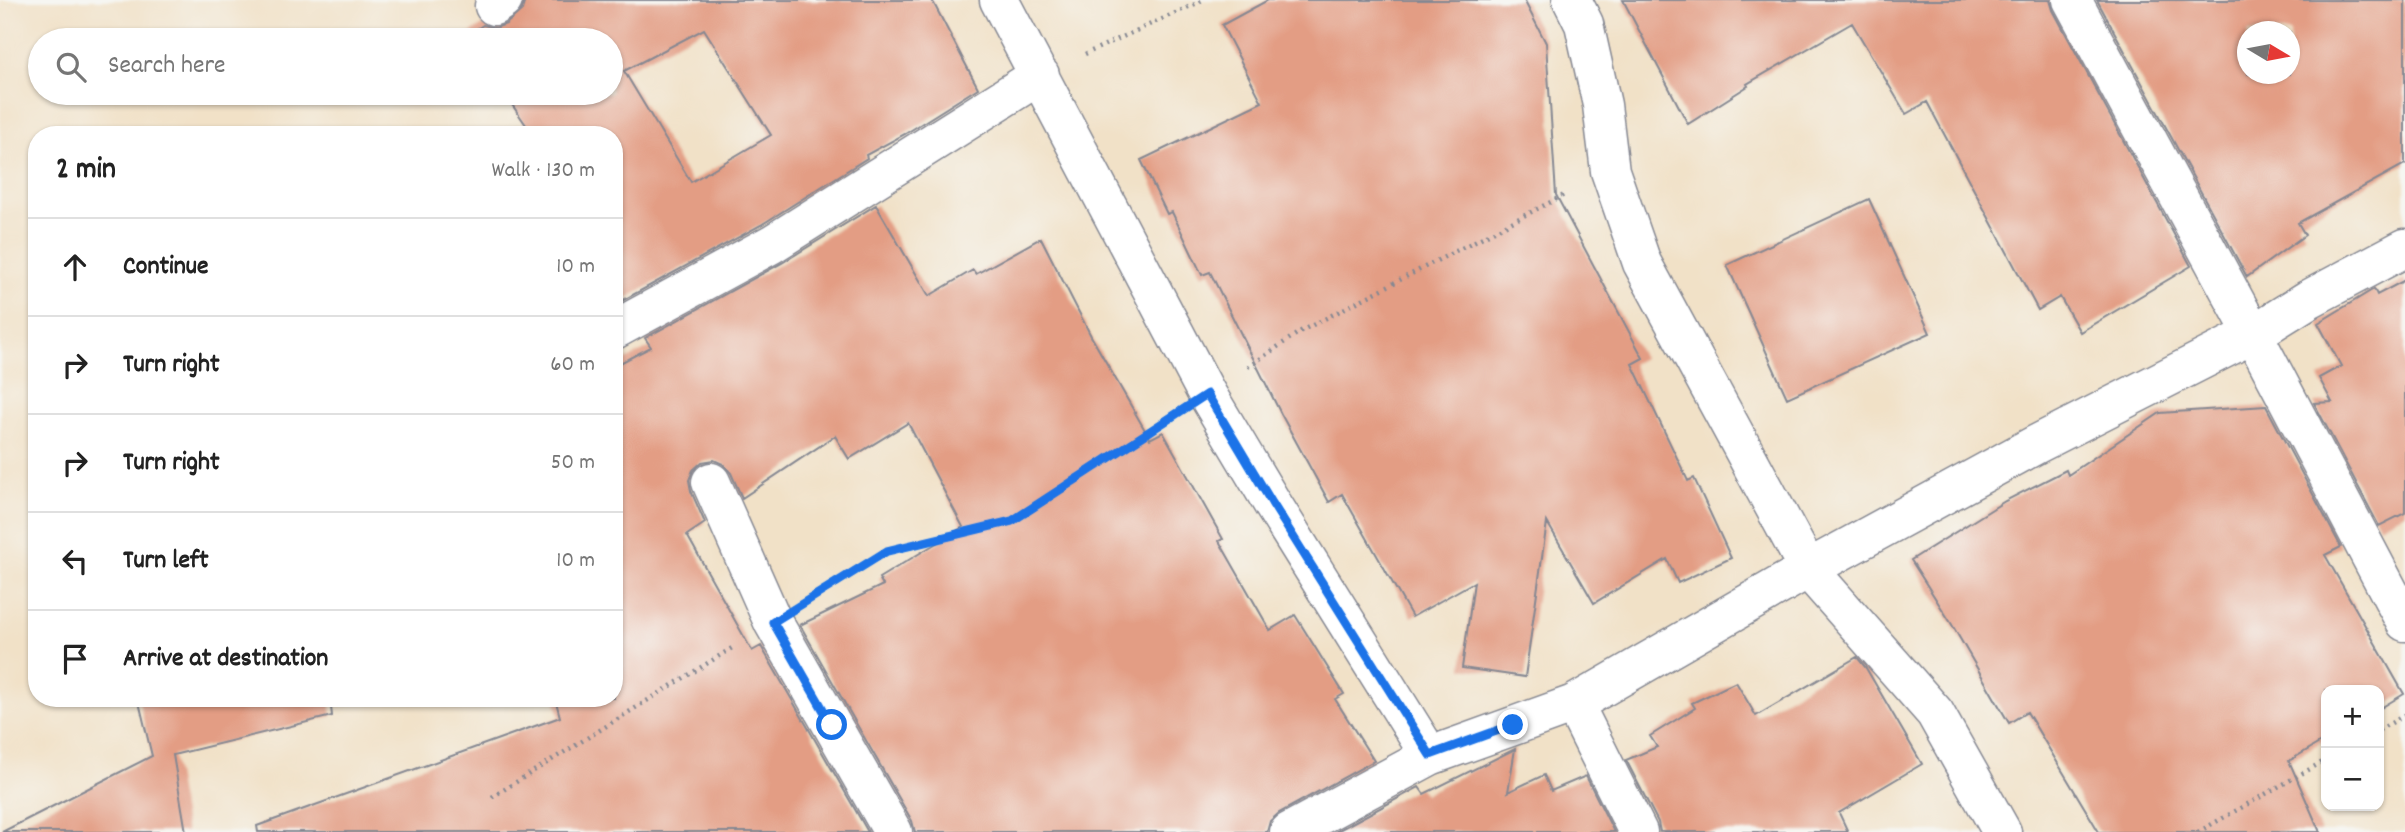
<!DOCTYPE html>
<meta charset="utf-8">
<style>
:root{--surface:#fff;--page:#f2f2f2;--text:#222;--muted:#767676;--line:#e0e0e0}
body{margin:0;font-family:Dekko,sans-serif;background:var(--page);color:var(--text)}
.controls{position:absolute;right:21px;bottom:21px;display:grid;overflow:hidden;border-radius:14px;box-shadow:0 2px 5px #0004}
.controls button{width:63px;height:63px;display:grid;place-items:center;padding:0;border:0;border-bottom:2px solid var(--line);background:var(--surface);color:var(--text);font:35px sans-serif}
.compass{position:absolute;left:2237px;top:21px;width:63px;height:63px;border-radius:50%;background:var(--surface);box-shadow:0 2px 5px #0004;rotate:100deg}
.stop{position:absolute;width:21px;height:21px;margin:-16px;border:5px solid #1a73e8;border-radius:50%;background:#fff}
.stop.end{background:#1a73e8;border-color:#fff;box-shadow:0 2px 7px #0008}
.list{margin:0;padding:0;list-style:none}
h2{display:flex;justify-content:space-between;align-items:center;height:91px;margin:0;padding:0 28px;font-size:30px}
h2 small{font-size:23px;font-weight:400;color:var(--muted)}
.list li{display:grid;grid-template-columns:46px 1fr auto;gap:21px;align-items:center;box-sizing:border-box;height:98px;padding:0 28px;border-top:2px solid var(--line)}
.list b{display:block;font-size:26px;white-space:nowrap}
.list em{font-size:23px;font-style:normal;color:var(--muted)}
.icon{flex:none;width:38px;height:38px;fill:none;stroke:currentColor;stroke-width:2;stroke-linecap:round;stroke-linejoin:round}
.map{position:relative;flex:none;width:2405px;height:832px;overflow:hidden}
.search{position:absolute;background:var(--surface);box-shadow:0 2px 5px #0004;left:28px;top:28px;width:595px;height:77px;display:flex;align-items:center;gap:18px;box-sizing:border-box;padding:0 24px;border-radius:38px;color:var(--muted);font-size:26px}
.panel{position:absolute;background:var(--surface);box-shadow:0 2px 5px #0004;left:28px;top:126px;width:595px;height:581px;border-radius:28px}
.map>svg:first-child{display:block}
.building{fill:#e39d84;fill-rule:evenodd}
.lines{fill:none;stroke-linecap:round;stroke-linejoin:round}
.minor-casing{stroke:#868892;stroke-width:41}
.path{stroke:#868892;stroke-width:4.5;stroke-dasharray:2 5;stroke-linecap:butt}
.minor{stroke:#fff;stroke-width:38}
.route{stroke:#1a73e8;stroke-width:9}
</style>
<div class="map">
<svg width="2405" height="832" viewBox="0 0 2405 832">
<rect width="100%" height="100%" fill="#f6f6f2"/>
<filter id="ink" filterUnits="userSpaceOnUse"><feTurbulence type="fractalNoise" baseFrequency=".0143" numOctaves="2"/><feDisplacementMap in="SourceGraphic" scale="14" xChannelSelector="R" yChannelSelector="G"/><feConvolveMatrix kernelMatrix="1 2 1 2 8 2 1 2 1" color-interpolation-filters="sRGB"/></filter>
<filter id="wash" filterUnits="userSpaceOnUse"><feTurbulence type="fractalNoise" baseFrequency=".00686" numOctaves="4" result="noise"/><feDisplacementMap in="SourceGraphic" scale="28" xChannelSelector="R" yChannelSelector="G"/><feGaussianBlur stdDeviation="1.57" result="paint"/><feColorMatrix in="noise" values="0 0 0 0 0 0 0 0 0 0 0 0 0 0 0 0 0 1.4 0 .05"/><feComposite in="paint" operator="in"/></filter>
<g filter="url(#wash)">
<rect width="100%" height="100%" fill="#f1e1c7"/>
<g id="blocks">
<path class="building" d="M525,0H932L978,88L905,134L866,155L867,158L761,225L618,303L614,298V135H533L504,93H611V40H468L466,36L483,25L495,28L506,24L522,10ZM704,29L771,135L691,182L624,71Z
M1268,0H1524L1546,43L1556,195L1643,358L1632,364L1688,481L1694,478L1731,558L1678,583L1667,559L1594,603L1547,522L1525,677L1462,668L1474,582L1412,617L1342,494L1329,502L1281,414L1210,272L1202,275L1172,212L1167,214L1141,160L1262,102L1222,25Z
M1623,0H2050L2053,10L2191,266L2080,332L2060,297L2038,310L1927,102L1906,114L1852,23L1747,84L1748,86L1688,124Z
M2097,0H2405V164L2298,223L2305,235L2247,277ZM2248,32H2290V74H2248Z
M1869,199L1930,333L1787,398L1727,265Z
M876,205L929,296L973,270L976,274L1041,238L1091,336L1150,439L1163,432L1223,539L1219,541L1270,630L1295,615L1344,694L1335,699L1374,761L1279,813L1270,821L1267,832H915L912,821L800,625L883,585L879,578L963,527L908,423L849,459L835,436L742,498L731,473L723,464L714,460L702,462L693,470L689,480L691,491L705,523L687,535L752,651L761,646L868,832H258L257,826L560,717L555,698H614V366L651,347L645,338L782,263Z
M2405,280V513L2379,526L2314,403L2332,402L2319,378L2341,366L2318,323L2374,289L2377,295Z
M2266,406L2341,547L2325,555L2404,694L2379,709V690H2326V739L2289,761L2320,832H2099L2027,712L2009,723L1951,623L1911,560L2005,501L2066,470L2068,475L2160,413Z
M1857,657L1866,668L1922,764L1839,813L1848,832H1660L1658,822L1626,760L1657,747L1650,736L1695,708L1692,703L1736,682L1756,716Z
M138,698H330L332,716L173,755L186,832H2L152,756Z
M1515,749L1508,792L1544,775L1551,791L1586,776L1614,832H1335L1419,787L1424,794Z"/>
</g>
</g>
<g filter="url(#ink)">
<use href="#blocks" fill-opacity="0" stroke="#868892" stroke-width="2"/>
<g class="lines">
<defs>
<path id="minor" d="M999,0L1207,394L1272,503L1430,756
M1572,0L1584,24L1602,105L1610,171L1642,263L1808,569L1935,713L2002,832
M2072,0L2253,334L2405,622
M494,6L503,0
M614,330L772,244L1040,75
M711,482L773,622L893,832
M1574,704L1638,832
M1289,832L1430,756L1574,704L1808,569L2037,444L2253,334L2309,299L2405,248"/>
</defs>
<use href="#minor" class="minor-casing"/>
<path class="path" d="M1085,54L1204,0
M1248,367L1301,331L1566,194
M817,595L887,551L1012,521L1165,422
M2379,730L2405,715
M492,797L732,648
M2198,832L2326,760"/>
<use href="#minor" class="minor"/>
</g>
</g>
<g class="lines" filter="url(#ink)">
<path class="route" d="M832,725L773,622L887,551L1012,521L1207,394L1272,503L1430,755L1513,725"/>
</g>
</svg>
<div class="controls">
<button>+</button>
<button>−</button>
</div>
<svg class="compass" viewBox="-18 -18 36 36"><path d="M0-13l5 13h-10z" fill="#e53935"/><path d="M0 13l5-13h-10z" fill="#767676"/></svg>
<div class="stop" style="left:832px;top:725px"></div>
<div class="stop end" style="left:1513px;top:725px"></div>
<div class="search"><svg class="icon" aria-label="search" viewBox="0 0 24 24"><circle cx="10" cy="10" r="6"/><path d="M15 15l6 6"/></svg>Search here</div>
<section class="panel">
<h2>2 min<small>Walk · 130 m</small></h2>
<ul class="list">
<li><svg class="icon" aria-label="ahead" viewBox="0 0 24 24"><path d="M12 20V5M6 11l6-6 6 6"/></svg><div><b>Continue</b></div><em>10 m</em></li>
<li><svg class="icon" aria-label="right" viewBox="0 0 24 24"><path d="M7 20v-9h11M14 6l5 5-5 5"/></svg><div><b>Turn right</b></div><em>60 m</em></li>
<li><svg class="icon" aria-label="right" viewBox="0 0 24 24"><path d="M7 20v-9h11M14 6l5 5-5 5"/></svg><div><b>Turn right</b></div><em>50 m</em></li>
<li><svg class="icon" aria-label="left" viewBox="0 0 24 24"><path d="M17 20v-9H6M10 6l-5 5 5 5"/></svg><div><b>Turn left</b></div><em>10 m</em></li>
<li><svg class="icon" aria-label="arrive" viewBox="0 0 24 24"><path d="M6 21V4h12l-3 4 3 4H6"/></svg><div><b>Arrive at destination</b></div></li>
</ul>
</section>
</div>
